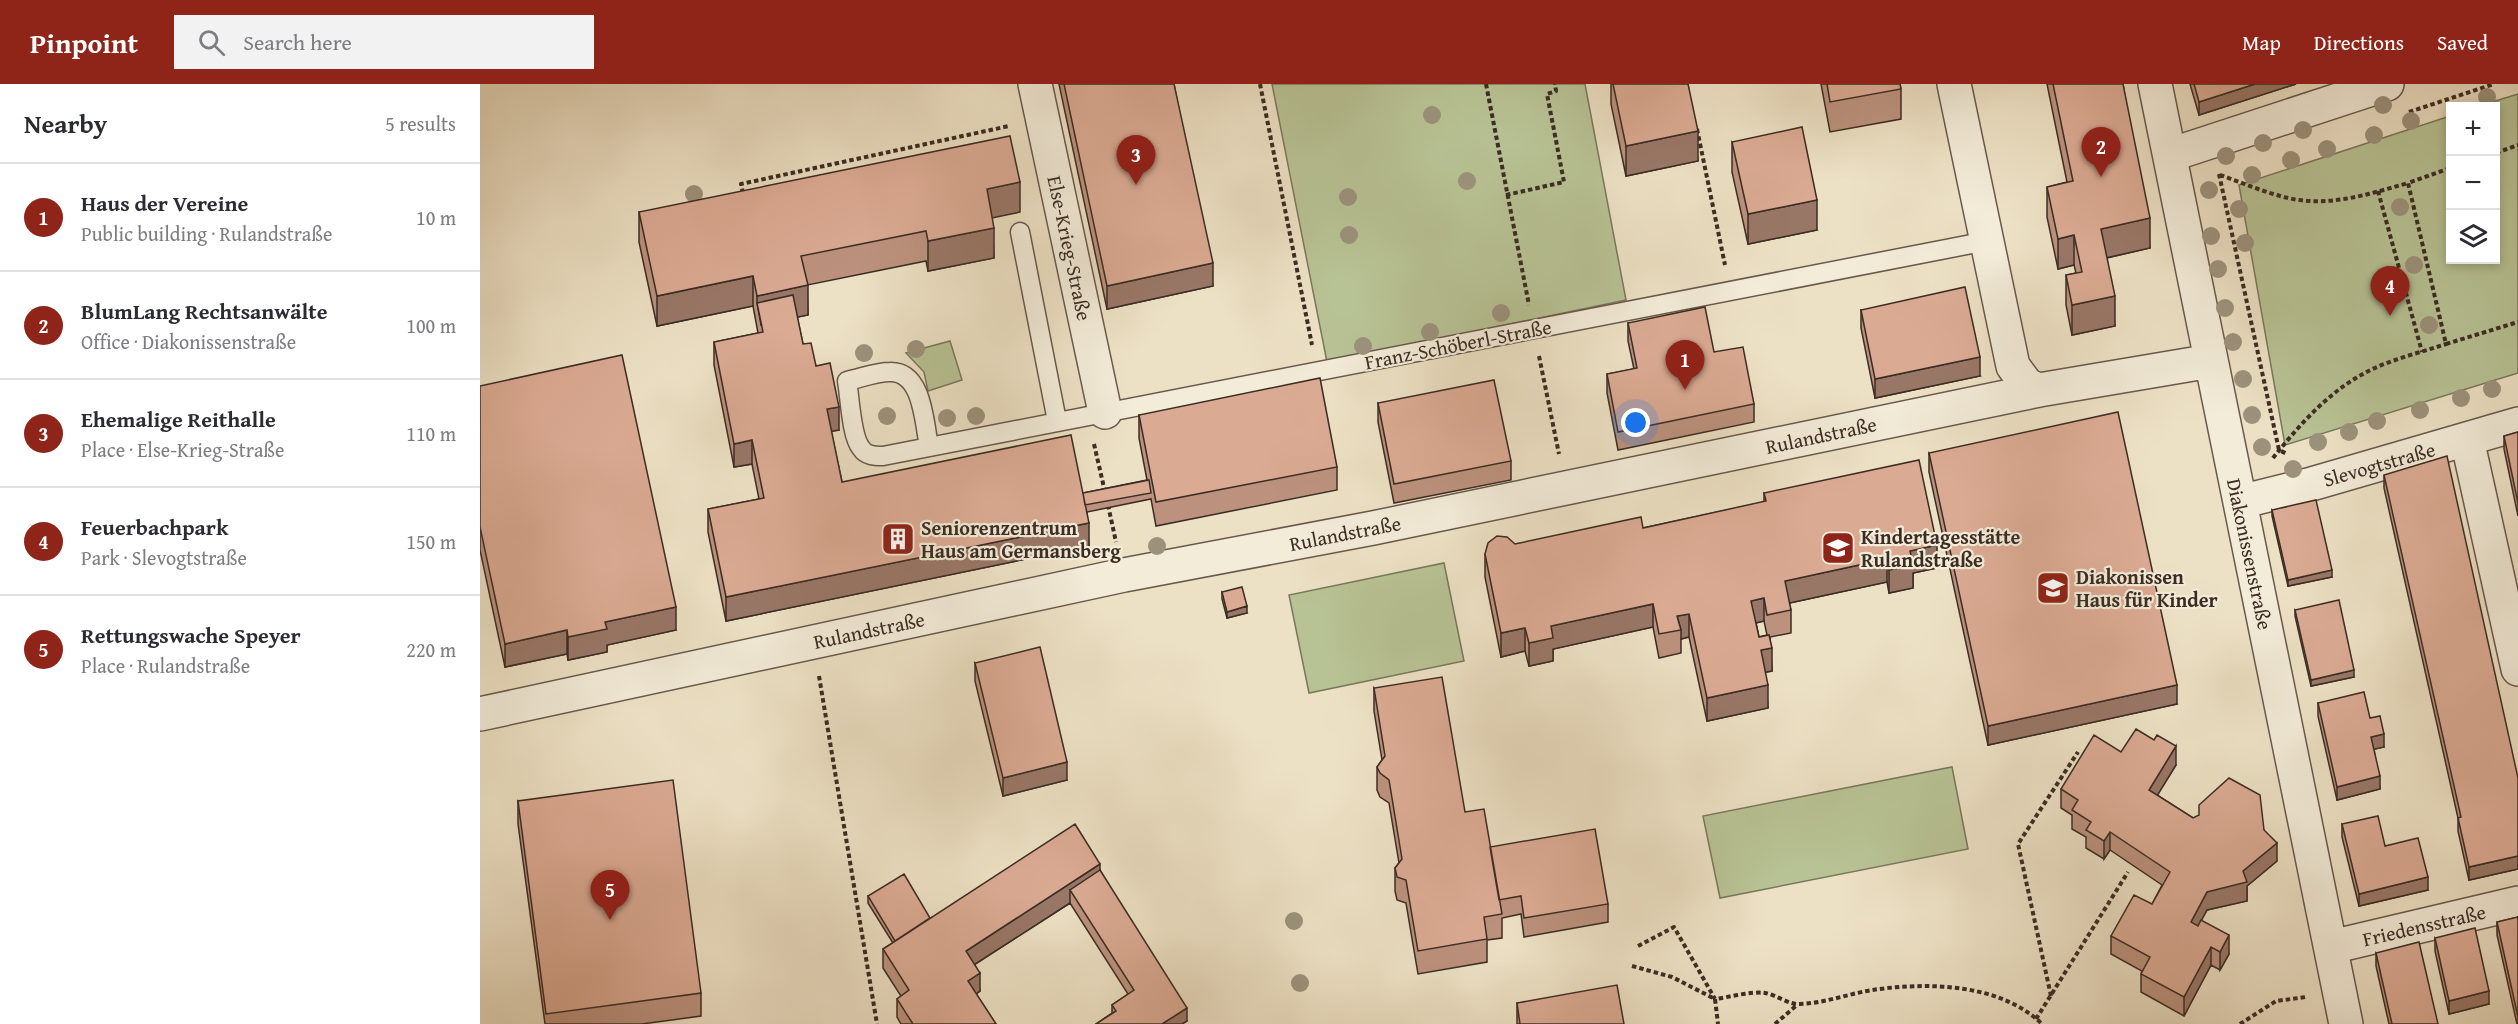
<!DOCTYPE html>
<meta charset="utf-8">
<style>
:root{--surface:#fff;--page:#f2f2f3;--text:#2b2b33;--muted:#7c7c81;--line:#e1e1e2;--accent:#8f2418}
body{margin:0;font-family:"Gentium Book Plus",serif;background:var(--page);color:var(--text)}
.controls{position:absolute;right:18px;top:18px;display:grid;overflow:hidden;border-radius:0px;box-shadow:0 3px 9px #0003}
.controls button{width:54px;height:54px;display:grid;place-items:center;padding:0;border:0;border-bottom:2px solid var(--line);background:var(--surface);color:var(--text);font:30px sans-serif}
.you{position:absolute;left:1156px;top:339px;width:21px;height:21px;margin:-15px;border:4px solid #fff;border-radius:50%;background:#1a73e8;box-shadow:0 0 0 9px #1a73e833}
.badge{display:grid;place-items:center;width:39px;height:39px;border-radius:50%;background:var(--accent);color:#fff;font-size:20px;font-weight:700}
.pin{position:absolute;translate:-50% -50px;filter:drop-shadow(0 2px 3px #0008)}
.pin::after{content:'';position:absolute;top:32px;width:21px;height:18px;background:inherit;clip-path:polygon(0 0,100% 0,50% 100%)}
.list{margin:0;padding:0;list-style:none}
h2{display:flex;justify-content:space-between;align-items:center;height:78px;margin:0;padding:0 24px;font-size:26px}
h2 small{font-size:20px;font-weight:400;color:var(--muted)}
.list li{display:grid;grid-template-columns:39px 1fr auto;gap:18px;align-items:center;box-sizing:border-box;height:108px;padding:0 24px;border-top:2px solid var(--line)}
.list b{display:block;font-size:22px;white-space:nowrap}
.list p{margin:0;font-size:20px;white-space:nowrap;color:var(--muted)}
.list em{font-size:20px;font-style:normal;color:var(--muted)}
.icon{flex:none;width:33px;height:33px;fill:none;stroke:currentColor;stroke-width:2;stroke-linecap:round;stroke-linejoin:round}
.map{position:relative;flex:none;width:2038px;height:940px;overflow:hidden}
header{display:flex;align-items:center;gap:36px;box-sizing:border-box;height:84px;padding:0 30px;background:var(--accent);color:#fff}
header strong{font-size:28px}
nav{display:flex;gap:33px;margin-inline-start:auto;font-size:21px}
.search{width:420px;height:54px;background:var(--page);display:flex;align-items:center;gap:15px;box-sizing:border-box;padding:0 21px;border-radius:0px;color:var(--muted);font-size:22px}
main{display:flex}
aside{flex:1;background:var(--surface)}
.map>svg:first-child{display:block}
.green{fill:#b8c395;stroke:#7a785c;stroke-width:1.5}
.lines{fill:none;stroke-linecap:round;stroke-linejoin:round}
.lane-casing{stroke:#68594c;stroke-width:21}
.street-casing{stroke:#68594c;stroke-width:36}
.path{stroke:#3b2c24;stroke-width:4;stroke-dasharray:4.5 3;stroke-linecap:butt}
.lane{stroke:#f3ecd9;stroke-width:18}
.street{stroke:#f3ecd9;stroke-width:33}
.tree{fill:#9c927c}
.wall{fill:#bc927e;stroke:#3b2c24;stroke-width:1.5;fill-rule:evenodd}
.shaded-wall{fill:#997767;stroke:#3b2c24;stroke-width:1.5}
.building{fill:#dbaa93;stroke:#3b2c24;stroke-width:1.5}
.labels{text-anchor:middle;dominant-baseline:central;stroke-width:4.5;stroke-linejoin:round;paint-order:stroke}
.street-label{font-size:20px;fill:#3b2c24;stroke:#f3ecd9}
.poi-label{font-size:20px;font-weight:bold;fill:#3b2c24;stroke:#f3ecd9;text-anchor:start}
</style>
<header>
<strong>Pinpoint</strong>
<div class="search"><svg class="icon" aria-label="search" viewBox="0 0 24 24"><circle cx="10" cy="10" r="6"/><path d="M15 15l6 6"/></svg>Search here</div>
<nav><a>Map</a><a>Directions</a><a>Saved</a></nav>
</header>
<main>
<aside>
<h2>Nearby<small>5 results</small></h2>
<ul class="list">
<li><span class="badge">1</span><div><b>Haus der Vereine</b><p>Public building · Rulandstraße</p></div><em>10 m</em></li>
<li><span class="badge">2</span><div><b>BlumLang Rechtsanwälte</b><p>Office · Diakonissenstraße</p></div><em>100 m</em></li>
<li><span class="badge">3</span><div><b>Ehemalige Reithalle</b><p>Place · Else-Krieg-Straße</p></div><em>110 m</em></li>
<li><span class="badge">4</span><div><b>Feuerbachpark</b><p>Park · Slevogtstraße</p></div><em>150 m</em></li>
<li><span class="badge">5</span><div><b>Rettungswache Speyer</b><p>Place · Rulandstraße</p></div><em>220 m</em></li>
</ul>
</aside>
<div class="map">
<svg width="2038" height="940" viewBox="0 0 2038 940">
<rect width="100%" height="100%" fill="#ede1c5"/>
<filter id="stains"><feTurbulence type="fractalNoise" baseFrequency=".00333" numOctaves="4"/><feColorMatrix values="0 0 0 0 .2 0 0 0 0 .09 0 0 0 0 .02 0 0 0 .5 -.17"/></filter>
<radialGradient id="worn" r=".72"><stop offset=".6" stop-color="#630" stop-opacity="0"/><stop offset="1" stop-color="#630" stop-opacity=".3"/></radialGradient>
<path class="green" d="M792,0H1105L1146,216L847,278Z
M2038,10V289L1805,361L1759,101L1970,32V176H2016V22H1999Z
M470,257L482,296L448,307L444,288L426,269Z
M964,479L984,577L829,609L809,511Z
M1472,683L1488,765L1240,814L1223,732Z"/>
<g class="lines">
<defs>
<path id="lane" d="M540,148L577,337
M449,362C444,339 443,287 410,288C396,288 381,294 367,297C370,313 371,352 381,364C386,372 395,372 403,372L1507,157"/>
<path id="street" d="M555,0L625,328
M1474,0L1533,282L1547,301L1559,306
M1675,0L1866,940
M1690,71L1907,0
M1987,355L2038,585
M1760,418L1828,401L2038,340
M0,630L644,491L893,444L1559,306L1731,277
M1851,863L2038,819"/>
</defs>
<use href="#lane" class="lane-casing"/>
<use href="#street" class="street-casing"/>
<path class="path" d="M780,0L832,261
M1006,0L1049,221
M1929,28L2014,0
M1217,45L1245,181
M2016,69L2038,61
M1970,84L1928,99L1966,260L2038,238
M1739,90L1799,366L1807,370
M1740,91C1769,101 1798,115 1829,117C1863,119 1896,108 1928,99
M1898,107L1942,268
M263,109L261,100L529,42
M1026,111L1084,98L1067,10L1076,7L1075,0
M1059,272L1079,370
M614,360L625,408
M1793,374C1816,345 1844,313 1876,294C1903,277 1936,270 1966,260
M628,421L636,458
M339,592L397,940
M1158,862L1194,843L1235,915C1250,913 1271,907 1285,909C1297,911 1309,921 1320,920C1345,919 1368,910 1392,906C1447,898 1520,899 1562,940
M1152,882L1192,893L1235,915L1238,940
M1571,912L1538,760L1598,668
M1556,935L1648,788
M1295,940L1317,921
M1760,940L1796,917L1826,913"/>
<use href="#lane" class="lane"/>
<use href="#street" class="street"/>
</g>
<g class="tree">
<circle cx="2007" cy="13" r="9"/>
<circle cx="1903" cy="21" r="9"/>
<circle cx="952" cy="31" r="9"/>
<circle cx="1931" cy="37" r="9"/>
<circle cx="1823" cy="46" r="9"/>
<circle cx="1894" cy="51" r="9"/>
<circle cx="1783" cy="59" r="9"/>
<circle cx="1847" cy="65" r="9"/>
<circle cx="1746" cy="72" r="9"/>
<circle cx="1811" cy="76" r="9"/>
<circle cx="1772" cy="91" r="9"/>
<circle cx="987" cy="97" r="9"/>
<circle cx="1729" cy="106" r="9"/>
<circle cx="214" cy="110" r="9"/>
<circle cx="868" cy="113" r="9"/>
<circle cx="1920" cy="123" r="9"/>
<circle cx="1759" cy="125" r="9"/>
<circle cx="869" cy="151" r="9"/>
<circle cx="1731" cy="152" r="9"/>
<circle cx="1765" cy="159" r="9"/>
<circle cx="1934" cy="181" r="9"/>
<circle cx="1738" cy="185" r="9"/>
<circle cx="1745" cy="224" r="9"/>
<circle cx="1021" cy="229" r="9"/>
<circle cx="1949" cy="241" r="9"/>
<circle cx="950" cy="248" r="9"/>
<circle cx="1753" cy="258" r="9"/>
<circle cx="883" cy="262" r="9"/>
<circle cx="436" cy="265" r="9"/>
<circle cx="384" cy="269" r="9"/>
<circle cx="1763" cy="295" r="9"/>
<circle cx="2012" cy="305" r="9"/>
<circle cx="1981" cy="314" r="9"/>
<circle cx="1940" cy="326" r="9"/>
<circle cx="1772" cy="331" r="9"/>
<circle cx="407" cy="332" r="9"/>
<circle cx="496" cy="332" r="9"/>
<circle cx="467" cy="334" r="9"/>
<circle cx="1897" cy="337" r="9"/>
<circle cx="1869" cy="348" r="9"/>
<circle cx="1838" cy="358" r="9"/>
<circle cx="1782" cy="363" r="9"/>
<circle cx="1813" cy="385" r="9"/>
<circle cx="677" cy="462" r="9"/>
<circle cx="814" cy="837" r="9"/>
<circle cx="820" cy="899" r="9"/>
</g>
<path class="wall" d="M579,0H694L733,202L627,225Z
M1131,0H1208L1218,77L1146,92L1131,20Z
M1341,0H1420L1421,5V35L1350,48Z
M1567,0H1643L1670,164L1627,174L1635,242L1592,251L1586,221V191L1596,189L1594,181L1578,185L1567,133V103L1587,98Z
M1710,0H1816L1719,31Z
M1252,58L1337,146L1268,160L1252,88Z
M159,128H540L512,133L514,174L448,187L446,177L327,201L328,231L317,233L323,260L336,282L359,346L351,347L362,398L603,409L667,396L659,354V331L857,383V406L676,442L671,415L607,428L609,462L246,537L228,448V425L279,415L272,380L254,383L234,281V258L278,249L273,222L177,242L159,158Z
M1381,226L1500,292L1395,314L1381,244Z
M1148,239L1234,268L1274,320V338L1138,366L1127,309V290L1154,285L1148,257Z
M0,302L196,546L127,561V568L88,576L87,570L25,583L0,466Z
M898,319L1031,377V396L914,419L898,338Z
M2038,348V432L2024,365V352Z
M1449,369L1697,620L1508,661L1449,388Z
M1904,391L2038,694V785L1989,796L1978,747V734L1904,404Z
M1284,409L1457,484L1433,489V504L1409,509L1407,498L1309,519L1311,526V549L1290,553L1292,587L1285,588L1288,624L1227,637L1209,553L1201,555V569L1179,574L1173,543L1073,565V577L1049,582L1045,567L1021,573L1005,493V470L1035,460L1163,444L1284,418ZM1284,537L1287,551L1279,553L1276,539Z
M1792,426L1852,493L1808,502L1792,432Z
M742,508L767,529L747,534L742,515Z
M1815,526L1874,593L1831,602L1815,532Z
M495,579L587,696L523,712L495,597Z
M894,604L1010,763L1128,820V838L1044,853L1041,830L1022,834V854L1007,856V878L938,890L926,819L917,816L915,807V784L919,779L909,719L900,713L897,706V683L902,676L894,627Z
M1838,619L1890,634L1904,663L1894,665L1900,705L1857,716L1838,632Z
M1641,668L1696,681L1677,711L1713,734L1784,746L1797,777L1767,802V817L1727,826L1720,838L1749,870L1740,886L1731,881L1704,932L1661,908V890L1662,887L1631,870V852L1672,820L1682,801L1630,766L1624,775L1606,764V753L1592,745V731L1581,724V705Z
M38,717L221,909V932L162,940H65L38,740Z
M1862,740L1905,762L1948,806L1879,822L1862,753Z
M620,786L707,937L702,940H616L632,929V921L648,910L590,819L495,880L500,907L496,910L516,940H421L417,933V915L421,912L403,884V865L413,859L388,819V812L450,834Z
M2038,833V940H2037L2017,851V838Z
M1955,854L2009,920L1969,930L1955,867Z
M1896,869L1958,940H1909L1896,882Z
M1037,919L1144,940H1037Z"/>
<path class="shaded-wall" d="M1775,0H1816L1719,31V18Z
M1218,47V77L1146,92V62Z
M540,98V128L507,135V105Z
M1337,116V146L1268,160V130Z
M1670,134V164L1621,175V145Z
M514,144V174L448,187V157Z
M1594,151V181L1578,185V155Z
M733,179V202L627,225V202Z
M273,192V222L177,242V212Z
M328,201V231L281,241L277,219V212Z
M1635,212V242L1592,251V221Z
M1500,273V292L1395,314V295Z
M359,323V346L347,348V325Z
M272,356V380L254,383V360Z
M609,439V462L246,537V513Z
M1457,461V484L1433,489V504L1409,509V486L1430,467Z
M1407,475V498L1305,520V497Z
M1852,486V493L1808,502V496Z
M1284,514V537L1271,540V517Z
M1173,520V543L1073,565V577L1049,582V559L1071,542Z
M767,522V529L747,534V528Z
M196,523V546L127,561V568L88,576V553L125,538Z
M1209,530V553L1201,555V546L1197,532Z
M1045,544V567L1021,573V549Z
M87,546V570L25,583V560Z
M1292,564V587L1281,589V566Z
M1874,586V593L1831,602V596Z
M1288,601V624L1227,637V614Z
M1697,601V620L1508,661V642Z
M1904,650V663L1891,666V653Z
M1696,662V681L1669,725V706Z
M587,678V696L523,712V694Z
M1900,692V705L1857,716V703Z
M1630,748V766L1624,775V757Z
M1797,759V777L1767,802V817L1727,826L1711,856V838L1727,808L1763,787Z
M2038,772V785L1989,796V783Z
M620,780V799L590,806V819L486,886V867Z
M1948,793V806L1879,822V810Z
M1749,851V870L1740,886V868Z
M1731,863V881L1704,932V913Z
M500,889V907L488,916V897Z
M2009,907V920L1969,930V917Z
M707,924V937L702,940H682Z"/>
<path class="building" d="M584,0H694L733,179L627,202Z
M1133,0H1208L1218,47L1146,62Z
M1347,0H1420L1421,5L1350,18Z
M1573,0H1643L1670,134L1621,145L1635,212L1592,221L1586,191L1602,188L1594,151L1578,155L1567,103L1593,97Z
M1714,0H1775L1719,18Z
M1322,43L1337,116L1268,130L1252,58Z
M530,52L540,98L507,105L514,144L448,157L446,147L321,172L328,201L277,212L273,192L177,212L159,128Z
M1485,203L1500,273L1395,295L1381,226Z
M313,211L323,260L331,259L336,282L350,279L359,323L347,325L362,398L591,351L609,439L246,513L228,425L284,414L272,356L254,360L234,258L283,248L277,219Z
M1225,223L1234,268L1263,263L1274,320L1138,348L1127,290L1157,284L1148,239Z
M142,271L196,523L125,538L127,545L88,553L87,546L25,560L0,443V302Z
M840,294L857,383L676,418L659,331Z
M1014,296L1031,377L914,400L898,319Z
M1638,328L1697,601L1508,642L1449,369Z
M2038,348V419L2024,352Z
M1967,372L2038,694V772L1989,783L1978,734L1981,733L1904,391Z
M1439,376L1457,461L1430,467L1433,481L1409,486L1407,475L1305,497L1311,526L1287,531L1284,514L1271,517L1279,553L1289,551L1292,564L1281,566L1288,601L1227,614L1209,530L1197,532L1201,546L1179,550L1173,520L1071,542L1073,554L1049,559L1045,544L1021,549L1005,470L1008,459L1017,452L1027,453L1035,460L1161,433L1163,444L1286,417L1284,409Z
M669,396L671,409L605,421L603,409Z
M1836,416L1852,486L1808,496L1792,426Z
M762,503L767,522L747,528L742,508Z
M1859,516L1874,586L1831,596L1815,526Z
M560,563L587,678L523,694L495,579Z
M962,593L985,728L1004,725L1022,830L1004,833L1007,855L938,867L926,796L917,793L915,784L922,775L909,696L900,689L897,683L905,672L894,604Z
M1884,608L1890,634L1900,632L1904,650L1891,653L1900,692L1857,703L1838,619Z
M1656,645L1674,656L1677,651L1696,662L1669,706L1713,734L1719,731V721L1749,694L1780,711L1784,746L1797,759L1763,787L1767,798L1727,808L1711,838L1718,842L1721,836L1749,851L1740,868L1731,863L1704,913L1661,890L1670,873L1631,852L1654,811L1672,820L1690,788L1630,748L1624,757L1606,746L1611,738L1592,726L1598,716L1581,705L1614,651L1641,668Z
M193,696L221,909L66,930L38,717Z
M1898,732L1905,762L1938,754L1948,793L1879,810L1862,740Z
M595,740L620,780L486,867L500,889L488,897L516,940H433L417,915L429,906L403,865Z
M1115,745L1128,820L1044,834L1041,812L1019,816L1010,763Z
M620,786L707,924L682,940H616L636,927L632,921L654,906L590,806Z
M424,790L450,834L415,857L388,812Z
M2038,833V933L2017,838Z
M1995,844L2009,907L1969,917L1955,854Z
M1939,858L1958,940H1912L1896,869Z
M1137,901L1144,940H1040L1037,919Z"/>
<defs>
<symbol id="building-square" viewBox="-11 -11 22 22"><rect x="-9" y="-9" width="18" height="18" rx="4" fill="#8f2418" stroke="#f3ecd9"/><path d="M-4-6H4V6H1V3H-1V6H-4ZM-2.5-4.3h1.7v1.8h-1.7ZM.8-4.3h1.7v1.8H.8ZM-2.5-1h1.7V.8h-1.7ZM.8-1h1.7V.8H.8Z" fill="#fff"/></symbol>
<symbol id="school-square" viewBox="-11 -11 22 22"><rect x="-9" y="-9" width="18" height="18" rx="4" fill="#8f2418" stroke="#f3ecd9"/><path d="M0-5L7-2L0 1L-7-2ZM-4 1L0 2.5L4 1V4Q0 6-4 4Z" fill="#fff"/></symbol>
</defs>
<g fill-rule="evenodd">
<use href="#building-square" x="399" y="436" width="38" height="38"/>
<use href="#school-square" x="1339" y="445" width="38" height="38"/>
<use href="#school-square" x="1554" y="485" width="38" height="38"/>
</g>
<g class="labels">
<g class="street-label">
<text transform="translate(590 164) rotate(78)">Else-Krieg-Straße</text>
<text transform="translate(978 260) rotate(-11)">Franz-Schöberl-Straße</text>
<text transform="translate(1341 351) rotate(-12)">Rulandstraße</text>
<text transform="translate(1899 380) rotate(-16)">Slevogtstraße</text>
<text transform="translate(865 449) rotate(-11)">Rulandstraße</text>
<text transform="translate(1770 470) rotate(78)">Diakonissenstraße</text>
<text transform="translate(389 546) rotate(-12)">Rulandstraße</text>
<text transform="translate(1944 841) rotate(-13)">Friedensstraße</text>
</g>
<g class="poi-label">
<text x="441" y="443">Seniorenzentrum<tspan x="441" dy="23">Haus am Germansberg</tspan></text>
<text x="1381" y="452">Kindertagesstätte<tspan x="1381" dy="23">Rulandstraße</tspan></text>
<text x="1596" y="492">Diakonissen<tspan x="1596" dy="23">Haus für Kinder</tspan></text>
</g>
</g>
<rect width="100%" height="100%" filter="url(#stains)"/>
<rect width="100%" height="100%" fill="url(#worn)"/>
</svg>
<div class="controls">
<button>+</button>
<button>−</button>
<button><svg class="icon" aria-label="layers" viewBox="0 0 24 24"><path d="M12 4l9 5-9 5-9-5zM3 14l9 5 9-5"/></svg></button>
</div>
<div class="you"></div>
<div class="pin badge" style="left:1205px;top:306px">1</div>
<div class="pin badge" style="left:1621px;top:93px">2</div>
<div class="pin badge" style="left:656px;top:101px">3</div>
<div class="pin badge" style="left:1910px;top:232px">4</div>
<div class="pin badge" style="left:130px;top:836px">5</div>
</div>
</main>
